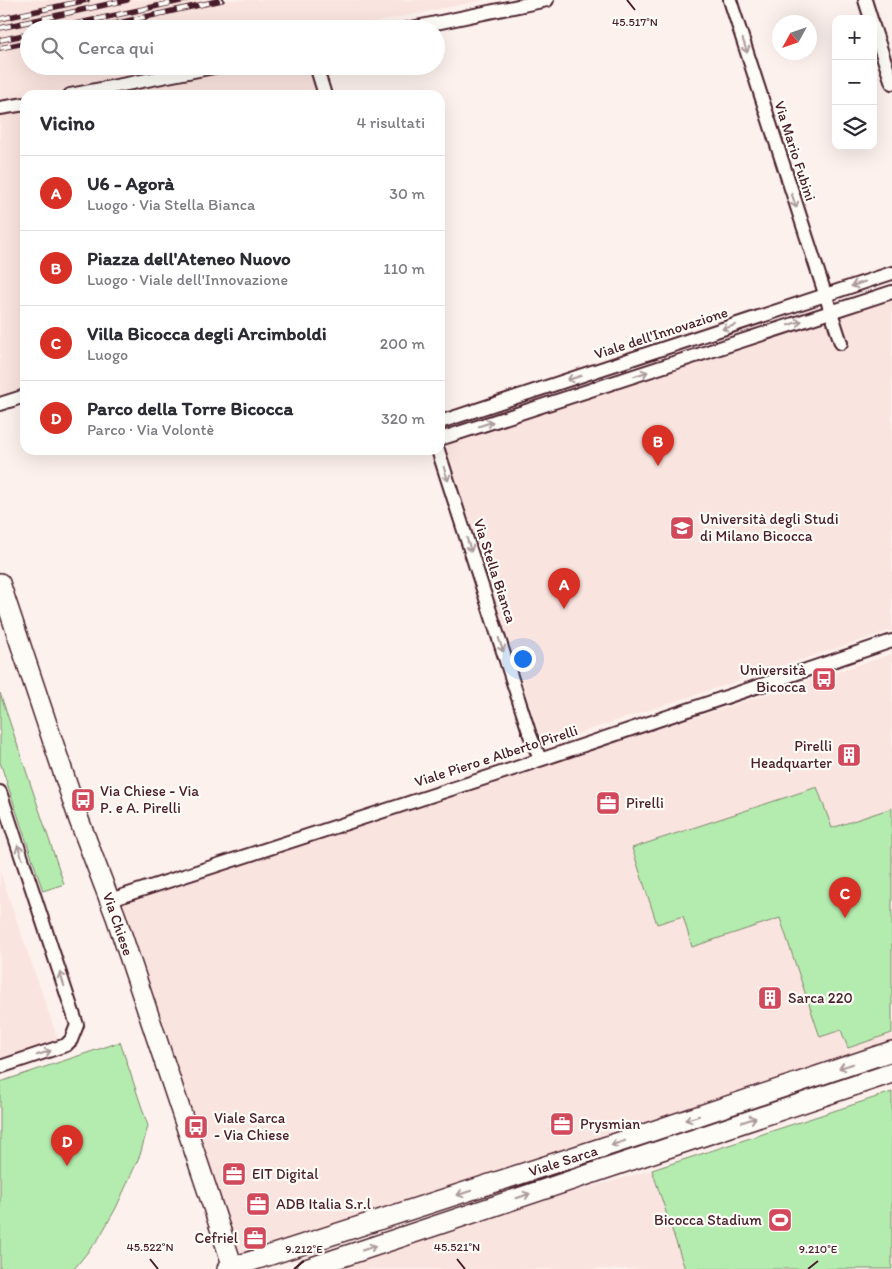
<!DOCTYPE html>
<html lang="it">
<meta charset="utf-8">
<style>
:root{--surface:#fff;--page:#f7f7f7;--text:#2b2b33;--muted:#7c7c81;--line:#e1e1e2;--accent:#d93025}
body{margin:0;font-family:Itim,sans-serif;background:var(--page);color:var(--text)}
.controls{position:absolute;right:15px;top:15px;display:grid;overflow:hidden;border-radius:10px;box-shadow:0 5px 20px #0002}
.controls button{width:45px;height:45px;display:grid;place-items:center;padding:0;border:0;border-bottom:1px solid var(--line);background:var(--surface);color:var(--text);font:25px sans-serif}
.compass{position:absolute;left:772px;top:15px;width:45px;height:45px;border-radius:50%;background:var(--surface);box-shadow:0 5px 20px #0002;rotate:230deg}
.you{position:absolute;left:522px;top:658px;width:18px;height:18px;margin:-12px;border:4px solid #fff;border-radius:50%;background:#1a73e8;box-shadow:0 0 0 8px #1a73e833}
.badge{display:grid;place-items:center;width:32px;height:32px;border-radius:50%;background:var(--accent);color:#fff;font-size:16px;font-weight:700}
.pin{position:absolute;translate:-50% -41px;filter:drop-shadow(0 1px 2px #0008)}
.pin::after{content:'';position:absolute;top:26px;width:18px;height:15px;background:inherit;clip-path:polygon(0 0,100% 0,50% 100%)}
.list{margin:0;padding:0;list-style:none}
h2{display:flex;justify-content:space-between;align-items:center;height:65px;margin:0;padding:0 20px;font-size:21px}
h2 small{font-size:16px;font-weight:400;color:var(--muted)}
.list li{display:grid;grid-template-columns:32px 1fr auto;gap:15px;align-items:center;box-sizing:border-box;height:75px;padding:0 20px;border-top:1px solid var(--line)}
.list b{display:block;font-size:19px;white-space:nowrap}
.list p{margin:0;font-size:16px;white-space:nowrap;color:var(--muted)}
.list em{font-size:16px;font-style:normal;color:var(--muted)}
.icon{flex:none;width:28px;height:28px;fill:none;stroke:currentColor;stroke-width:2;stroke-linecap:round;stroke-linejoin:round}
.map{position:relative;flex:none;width:892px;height:1269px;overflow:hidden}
.search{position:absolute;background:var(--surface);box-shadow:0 5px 20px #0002;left:20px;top:20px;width:425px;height:55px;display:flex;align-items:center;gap:12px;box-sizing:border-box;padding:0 18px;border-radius:28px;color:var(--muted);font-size:19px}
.panel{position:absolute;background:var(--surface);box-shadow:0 5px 20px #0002;left:20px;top:90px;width:425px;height:365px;border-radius:15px}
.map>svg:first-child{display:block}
.built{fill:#fae4df}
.green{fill:#b4ecaf;stroke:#7f866d}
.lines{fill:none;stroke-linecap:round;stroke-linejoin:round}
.street-casing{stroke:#4a1f2b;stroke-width:16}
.secondary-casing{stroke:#4a1f2b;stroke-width:22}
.street{stroke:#fdfcf7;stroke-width:12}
.secondary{stroke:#fdfcf7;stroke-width:19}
.rail-casing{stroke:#4a1f2b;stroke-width:5.5}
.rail{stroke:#fdfcf7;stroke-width:4;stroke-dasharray:11;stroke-linecap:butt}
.oneway{stroke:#ac999b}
.ticks{fill:none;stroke:#4a1f2b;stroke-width:2}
.labels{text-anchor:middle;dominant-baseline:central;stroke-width:4.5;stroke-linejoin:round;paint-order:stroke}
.street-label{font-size:15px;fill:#4a1f2b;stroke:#fdfcf7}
.poi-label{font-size:15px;fill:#4a1f2b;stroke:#fdfcf7;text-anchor:start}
.ticks-label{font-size:12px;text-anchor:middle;fill:#4a1f2b;stroke:#fdfcf7;stroke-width:4.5;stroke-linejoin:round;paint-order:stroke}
</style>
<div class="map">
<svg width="892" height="1269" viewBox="0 0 892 1269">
<rect width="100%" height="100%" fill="#fcf1ec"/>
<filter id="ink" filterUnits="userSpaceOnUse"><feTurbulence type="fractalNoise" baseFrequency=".02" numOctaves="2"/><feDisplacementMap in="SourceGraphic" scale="10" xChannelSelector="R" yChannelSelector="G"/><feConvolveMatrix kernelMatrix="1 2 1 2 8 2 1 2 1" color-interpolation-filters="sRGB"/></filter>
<g filter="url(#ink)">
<path class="built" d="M0,0H484L341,29H29V66H323L332,95H25V400L0,409Z
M892,297V630L543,745L446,449L449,444Z
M892,654V1047L235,1262L116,903Z
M0,872L58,1040L0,1059Z
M652,1170L685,1269H308L390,1242Z"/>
<path class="green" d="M0,693L64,884L43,891L0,762Z
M817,787L832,828L892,808V1033L848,1048L841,1030L820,1037L780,918L692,947L683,916L657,924L632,848Z
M120,1042L148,1126L140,1155L116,1208L99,1238L74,1269H0V1082Z
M892,1092V1269H685L652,1170Z"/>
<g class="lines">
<defs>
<path id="street" d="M730,0L841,343
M865,0L871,19
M873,26L892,83
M407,29L547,0
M316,66L325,95
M70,95L219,66
M0,108L25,104
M0,404L25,396
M440,422L892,273
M440,439L892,292
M438,450L530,735L540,759
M0,792L77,1025L71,1040L66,1045L0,1067
M110,900L513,769L892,641"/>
<path id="secondary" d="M0,583L79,820L116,917L233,1267
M227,1269L641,1135L892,1051
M306,1269L892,1073"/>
</defs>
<use href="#street" class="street-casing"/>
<use href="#secondary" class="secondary-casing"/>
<use href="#street" class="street"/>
<use href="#secondary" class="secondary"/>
<defs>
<path id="rail" d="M0,19L87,0
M0,28L127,0
M52,29L185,0
M91,29L222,0
M0,40L29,34
M0,48L29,42"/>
</defs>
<use href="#rail" class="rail-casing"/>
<use href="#rail" class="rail"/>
</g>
<defs><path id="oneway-shaft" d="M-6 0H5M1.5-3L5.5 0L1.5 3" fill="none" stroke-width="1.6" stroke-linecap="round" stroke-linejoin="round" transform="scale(1.25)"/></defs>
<g class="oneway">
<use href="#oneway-shaft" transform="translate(745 46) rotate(72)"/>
<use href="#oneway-shaft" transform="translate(794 201) rotate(72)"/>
<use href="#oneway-shaft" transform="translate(858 284) rotate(161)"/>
<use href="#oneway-shaft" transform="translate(795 323) rotate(-18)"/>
<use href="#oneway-shaft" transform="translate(729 327) rotate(162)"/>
<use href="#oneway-shaft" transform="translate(641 374) rotate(-18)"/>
<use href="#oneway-shaft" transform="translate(574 378) rotate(162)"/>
<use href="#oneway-shaft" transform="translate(486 424) rotate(-18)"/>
<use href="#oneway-shaft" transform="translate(446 474) rotate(72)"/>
<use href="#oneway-shaft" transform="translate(469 545) rotate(72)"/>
<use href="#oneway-shaft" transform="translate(501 645) rotate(72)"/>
<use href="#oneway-shaft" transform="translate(20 852) rotate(-109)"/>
<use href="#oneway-shaft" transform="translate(62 979) rotate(-108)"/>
<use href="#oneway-shaft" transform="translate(44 1053) rotate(-18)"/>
<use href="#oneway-shaft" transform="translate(846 1066) rotate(162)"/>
<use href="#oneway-shaft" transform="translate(692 1118) rotate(162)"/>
<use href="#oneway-shaft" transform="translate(749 1120) rotate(-18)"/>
<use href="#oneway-shaft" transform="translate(618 1143) rotate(162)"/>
<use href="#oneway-shaft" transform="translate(464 1193) rotate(162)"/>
<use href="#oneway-shaft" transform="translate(523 1196) rotate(-19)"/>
<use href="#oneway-shaft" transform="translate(369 1248) rotate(-19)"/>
</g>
</g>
<path class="ticks" d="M627,0L635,10M150,1259L158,1269M457,1259L465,1269M294,1269L304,1261M808,1269L818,1261"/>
<defs>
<symbol id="university-square" viewBox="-11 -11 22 22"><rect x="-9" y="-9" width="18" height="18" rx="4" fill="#d1495b" stroke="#fdfcf7"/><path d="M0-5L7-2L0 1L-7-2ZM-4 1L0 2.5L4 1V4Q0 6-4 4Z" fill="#fff"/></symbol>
<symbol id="bus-square" viewBox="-11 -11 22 22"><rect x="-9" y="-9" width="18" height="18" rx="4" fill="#d1495b" stroke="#fdfcf7"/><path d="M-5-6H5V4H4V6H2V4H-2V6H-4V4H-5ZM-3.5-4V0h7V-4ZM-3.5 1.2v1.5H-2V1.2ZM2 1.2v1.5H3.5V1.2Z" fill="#fff"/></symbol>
<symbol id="building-square" viewBox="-11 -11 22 22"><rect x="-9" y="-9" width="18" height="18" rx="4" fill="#d1495b" stroke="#fdfcf7"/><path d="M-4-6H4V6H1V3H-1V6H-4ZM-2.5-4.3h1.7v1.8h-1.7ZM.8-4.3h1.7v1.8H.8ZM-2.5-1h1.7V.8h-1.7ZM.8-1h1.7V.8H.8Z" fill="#fff"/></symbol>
<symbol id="office-square" viewBox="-11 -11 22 22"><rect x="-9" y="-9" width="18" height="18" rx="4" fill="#d1495b" stroke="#fdfcf7"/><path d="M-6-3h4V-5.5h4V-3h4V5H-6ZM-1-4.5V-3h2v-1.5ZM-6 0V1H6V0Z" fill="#fff"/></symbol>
<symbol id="stadium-square" viewBox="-11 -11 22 22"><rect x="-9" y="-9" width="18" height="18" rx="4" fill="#d1495b" stroke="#fdfcf7"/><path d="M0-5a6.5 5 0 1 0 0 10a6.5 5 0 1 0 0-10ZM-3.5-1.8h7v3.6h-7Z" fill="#fff"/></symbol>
</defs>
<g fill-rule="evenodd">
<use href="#university-square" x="668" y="514" width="28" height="28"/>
<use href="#bus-square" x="810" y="665" width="28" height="28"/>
<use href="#building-square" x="835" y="741" width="28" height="28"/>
<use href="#bus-square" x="69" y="786" width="28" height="28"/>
<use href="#office-square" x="594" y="789" width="28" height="28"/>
<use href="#building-square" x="756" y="984" width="28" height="28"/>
<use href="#office-square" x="548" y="1110" width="28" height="28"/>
<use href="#bus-square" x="182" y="1113" width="28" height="28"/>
<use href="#office-square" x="220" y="1160" width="28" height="28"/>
<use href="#office-square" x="244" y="1190" width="28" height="28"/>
<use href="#stadium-square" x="766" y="1206" width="28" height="28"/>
<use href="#office-square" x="241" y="1224" width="28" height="28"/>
</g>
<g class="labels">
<g class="street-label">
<text transform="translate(795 151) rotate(72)">Via Mario Fubini</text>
<text transform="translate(661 333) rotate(-18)">Viale dell'Innovazione</text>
<text transform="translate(495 571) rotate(72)">Via Stella Bianca</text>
<text transform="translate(496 756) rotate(-18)">Viale Piero e Alberto Pirelli</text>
<text transform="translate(118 924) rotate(71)">Via Chiese</text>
<text transform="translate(563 1161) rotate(-18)">Viale Sarca</text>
</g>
<g class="poi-label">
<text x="700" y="519">Università degli Studi<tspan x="700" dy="17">di Milano Bicocca</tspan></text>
<text x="806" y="670" text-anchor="end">Università<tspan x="806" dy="17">Bicocca</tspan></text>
<text x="832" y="746" text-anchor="end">Pirelli<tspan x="832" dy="17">Headquarter</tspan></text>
<text x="100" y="791">Via Chiese - Via<tspan x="100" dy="17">P. e A. Pirelli</tspan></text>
<text x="626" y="803">Pirelli</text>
<text x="788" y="998">Sarca 220</text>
<text x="214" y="1118">Viale Sarca<tspan x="214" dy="17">- Via Chiese</tspan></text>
<text x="580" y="1124">Prysmian</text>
<text x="252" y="1174">EIT Digital</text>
<text x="276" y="1204">ADB Italia S.r.l</text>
<text x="762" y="1220" text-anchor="end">Bicocca Stadium</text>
<text x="238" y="1238" text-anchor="end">Cefriel</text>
</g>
</g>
<g class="ticks-label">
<text x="635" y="26">45.517°N</text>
<text x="150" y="1251">45.522°N</text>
<text x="457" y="1251">45.521°N</text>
<text x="304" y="1253">9.212°E</text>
<text x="818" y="1253">9.210°E</text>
</g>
</svg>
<div class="controls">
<button>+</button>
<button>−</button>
<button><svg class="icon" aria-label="layers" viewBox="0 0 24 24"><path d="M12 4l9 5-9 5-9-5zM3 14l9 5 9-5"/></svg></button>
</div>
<svg class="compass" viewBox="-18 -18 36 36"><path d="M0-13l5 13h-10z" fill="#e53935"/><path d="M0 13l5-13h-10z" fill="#7c7c81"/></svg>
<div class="you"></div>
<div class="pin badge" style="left:564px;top:609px">A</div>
<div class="pin badge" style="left:658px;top:466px">B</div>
<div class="pin badge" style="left:845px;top:918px">C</div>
<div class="pin badge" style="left:67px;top:1166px">D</div>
<div class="search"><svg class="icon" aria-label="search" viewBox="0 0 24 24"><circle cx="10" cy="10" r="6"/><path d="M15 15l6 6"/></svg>Cerca qui</div>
<section class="panel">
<h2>Vicino<small>4 risultati</small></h2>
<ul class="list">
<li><span class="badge">A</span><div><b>U6 - Agorà</b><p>Luogo · Via Stella Bianca</p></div><em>30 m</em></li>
<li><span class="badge">B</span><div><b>Piazza dell'Ateneo Nuovo</b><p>Luogo · Viale dell'Innovazione</p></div><em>110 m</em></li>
<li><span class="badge">C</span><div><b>Villa Bicocca degli Arcimboldi</b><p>Luogo</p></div><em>200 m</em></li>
<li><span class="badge">D</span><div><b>Parco della Torre Bicocca</b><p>Parco · Via Volontè</p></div><em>320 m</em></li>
</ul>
</section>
</div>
